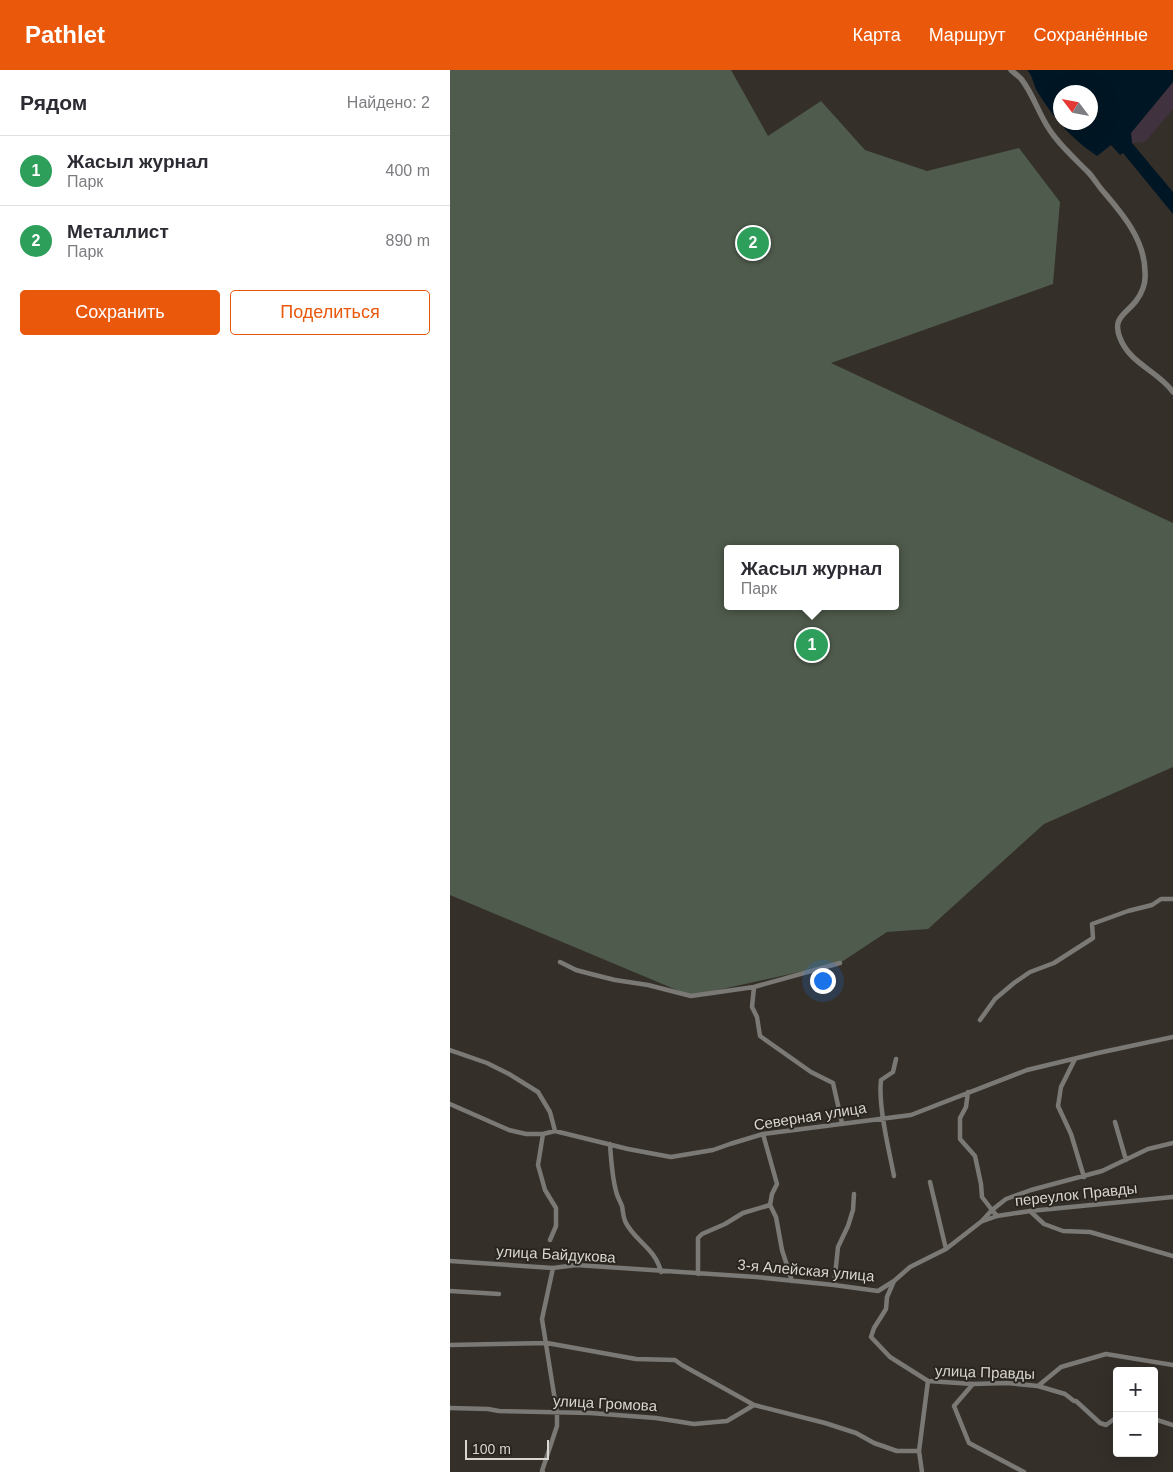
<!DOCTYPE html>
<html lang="ru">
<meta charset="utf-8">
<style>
:root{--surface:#fff;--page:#f7f7f7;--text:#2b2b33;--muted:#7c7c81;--line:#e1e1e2;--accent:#ea580c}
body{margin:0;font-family:Arial,sans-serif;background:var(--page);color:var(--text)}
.controls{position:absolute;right:15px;bottom:15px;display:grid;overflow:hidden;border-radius:5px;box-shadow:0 5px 20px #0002}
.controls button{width:45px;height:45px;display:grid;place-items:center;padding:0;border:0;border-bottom:1px solid var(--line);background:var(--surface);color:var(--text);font:25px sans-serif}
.compass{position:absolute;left:603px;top:15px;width:45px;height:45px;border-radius:50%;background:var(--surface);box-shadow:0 5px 20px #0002;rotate:302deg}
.scale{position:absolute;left:15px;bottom:12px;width:84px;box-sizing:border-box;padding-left:5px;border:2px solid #d9d6d2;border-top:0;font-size:14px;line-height:18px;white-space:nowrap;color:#d9d6d2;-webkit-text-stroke:4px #2a261f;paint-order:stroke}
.you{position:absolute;left:372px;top:910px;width:18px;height:18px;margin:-12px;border:4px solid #fff;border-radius:50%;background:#1a73e8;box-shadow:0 0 0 8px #1a73e833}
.badge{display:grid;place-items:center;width:32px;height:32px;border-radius:50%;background:var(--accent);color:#fff;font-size:16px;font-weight:700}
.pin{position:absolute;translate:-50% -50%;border:2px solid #fff;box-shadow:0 1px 5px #0006}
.popup{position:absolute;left:274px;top:475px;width:175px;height:65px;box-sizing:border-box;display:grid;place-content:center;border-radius:5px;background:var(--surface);filter:drop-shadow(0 1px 4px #0005);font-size:16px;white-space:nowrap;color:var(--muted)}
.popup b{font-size:19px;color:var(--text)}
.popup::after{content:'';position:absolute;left:50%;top:100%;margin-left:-10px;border:10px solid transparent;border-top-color:var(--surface)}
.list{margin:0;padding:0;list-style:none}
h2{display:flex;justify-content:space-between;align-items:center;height:65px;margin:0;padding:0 20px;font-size:21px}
h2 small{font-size:16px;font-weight:400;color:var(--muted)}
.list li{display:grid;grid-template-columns:32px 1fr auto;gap:15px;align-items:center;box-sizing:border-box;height:70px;padding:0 20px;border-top:1px solid var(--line)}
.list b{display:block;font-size:19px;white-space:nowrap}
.list p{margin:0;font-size:16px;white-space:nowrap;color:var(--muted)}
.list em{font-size:16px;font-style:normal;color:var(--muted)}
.actions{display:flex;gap:10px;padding:15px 20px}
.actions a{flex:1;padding:11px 0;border:1px solid var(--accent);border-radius:5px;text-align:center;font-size:18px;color:var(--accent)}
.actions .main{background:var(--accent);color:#fff}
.map{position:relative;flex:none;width:723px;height:1402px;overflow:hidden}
header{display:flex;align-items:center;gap:30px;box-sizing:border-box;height:70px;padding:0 25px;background:var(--accent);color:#fff}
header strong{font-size:24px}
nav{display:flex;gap:28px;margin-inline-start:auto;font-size:18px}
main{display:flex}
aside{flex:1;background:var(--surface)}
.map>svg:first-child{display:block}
.industrial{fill:#41323f}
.green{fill:#4f5b4c;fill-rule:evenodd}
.water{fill:#001624;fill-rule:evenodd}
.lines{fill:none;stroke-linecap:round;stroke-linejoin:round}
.minor{stroke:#7b7975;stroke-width:4.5}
.tertiary{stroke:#7b7975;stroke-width:5.5}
.labels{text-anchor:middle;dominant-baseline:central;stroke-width:4;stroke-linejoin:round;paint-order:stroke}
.street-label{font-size:15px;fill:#d9d6d2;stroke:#2a261f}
</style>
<header>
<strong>Pathlet</strong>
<nav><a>Карта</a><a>Маршрут</a><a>Сохранённые</a></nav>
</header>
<main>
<aside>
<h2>Рядом<small>Найдено: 2</small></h2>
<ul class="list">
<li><span class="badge" style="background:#2e9e5b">1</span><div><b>Жасыл журнал</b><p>Парк</p></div><em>400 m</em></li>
<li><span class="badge" style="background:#2e9e5b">2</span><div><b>Металлист</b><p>Парк</p></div><em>890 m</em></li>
</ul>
<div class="actions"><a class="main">Сохранить</a><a>Поделиться</a></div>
</aside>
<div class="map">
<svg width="723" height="1402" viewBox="0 0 723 1402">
<rect width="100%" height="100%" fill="#342f29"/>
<path class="industrial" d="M723,12V39L695,72L682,73L681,63Z"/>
<path class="green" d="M0,0H281L318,66L371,31L415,80L477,101L569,78L610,132L603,214L381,293L723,453V697L594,754L478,859L437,862L390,893L241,926L0,825ZM278,479H446V536H278Z"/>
<path class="water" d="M577,0H723V12L681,63L682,73L723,122V144L673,83L670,85L661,75L647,86C621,68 604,49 587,21C583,14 583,6 577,0ZM610,22H640V52H610Z"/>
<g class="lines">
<path class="minor" d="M110,892L126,900L141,904L165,910L198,915L241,926L304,917L390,893
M304,917L302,937L307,947L310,966L361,1002L383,1013L392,1053
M530,950L545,929L564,913L580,902L604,893L643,868L642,854L678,841L702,835L711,829H723
M0,980L37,993L59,1004L88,1022L100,1042L105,1061
M625,989L611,1017L608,1036L621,1064L634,1107
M518,1022L516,1037L510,1048V1069L525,1086L531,1114L532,1127L542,1140L547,1146
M0,1034L59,1060L76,1064H93L105,1061L178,1079L221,1087L263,1080L280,1074L313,1064L461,1045L577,1000L648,983L723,967
M665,1052L676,1090
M93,1064L88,1095L95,1120L106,1138V1156L100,1170
M313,1064L327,1114L322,1124L320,1135L326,1147L332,1180L342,1211
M160,1074C161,1090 162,1106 166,1121C167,1126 170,1131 172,1136C173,1141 173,1146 175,1151C184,1171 205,1177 211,1202
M444,1106C439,1080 428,1036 431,1010L443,1002L446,989
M480,1112L496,1179
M580,1141L594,1154L613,1161L640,1162L723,1186
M533,1151L547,1146L580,1141L723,1127
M0,1191L103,1198L126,1195L306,1207L384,1215L428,1221L444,1211L437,1227L436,1239L424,1258L421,1267L440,1287L478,1311L523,1314L557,1313L588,1316L615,1324L624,1331H626L650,1353L656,1355L667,1347
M248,1204V1168L252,1164L275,1154L293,1143L320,1135
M444,1211L460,1197L496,1179L532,1151L542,1140L556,1129L581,1120L652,1101L698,1079L723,1073
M384,1215L388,1177L398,1156L403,1140L404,1124
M0,1221L49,1224
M0,1275L97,1273L186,1289L225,1290L232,1295L304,1335
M523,1314L504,1336L519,1373L574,1402
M588,1316L611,1297L656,1284L723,1295
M0,1338L38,1339L49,1341L140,1343L206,1348L244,1354L277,1351L304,1335L375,1353L406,1363L424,1373L447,1381H469
M704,1349L723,1355
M93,1402L92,1401L107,1356V1343L92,1249L103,1198
M472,1402L469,1381L478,1311"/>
<path class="tertiary" d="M561,0C564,3 569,6 572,10C585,27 590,49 604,66C614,79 626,90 638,102C643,107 647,114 652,120C672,143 695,170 695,202C696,212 692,223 686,231C675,245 662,248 670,268C680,294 708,301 723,322"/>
</g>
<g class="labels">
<g class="street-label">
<text transform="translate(360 1046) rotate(-9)">Северная улица</text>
<text transform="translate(626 1124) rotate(-6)">переулок Правды</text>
<text transform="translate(106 1184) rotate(3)">улица Байдукова</text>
<text transform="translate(356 1200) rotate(5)">3-я Алейская улица</text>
<text transform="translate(535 1302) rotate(2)">улица Правды</text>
<text transform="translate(155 1333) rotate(3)">улица Громова</text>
</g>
</g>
</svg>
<div class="controls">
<button>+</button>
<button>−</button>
</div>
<svg class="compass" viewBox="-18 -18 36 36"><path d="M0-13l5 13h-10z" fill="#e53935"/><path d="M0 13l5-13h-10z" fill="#7c7c81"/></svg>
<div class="scale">100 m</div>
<div class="you"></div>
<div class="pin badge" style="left:362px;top:575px;background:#2e9e5b">1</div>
<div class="popup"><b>Жасыл журнал</b>Парк</div>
<div class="pin badge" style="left:303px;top:173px;background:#2e9e5b">2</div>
</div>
</main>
